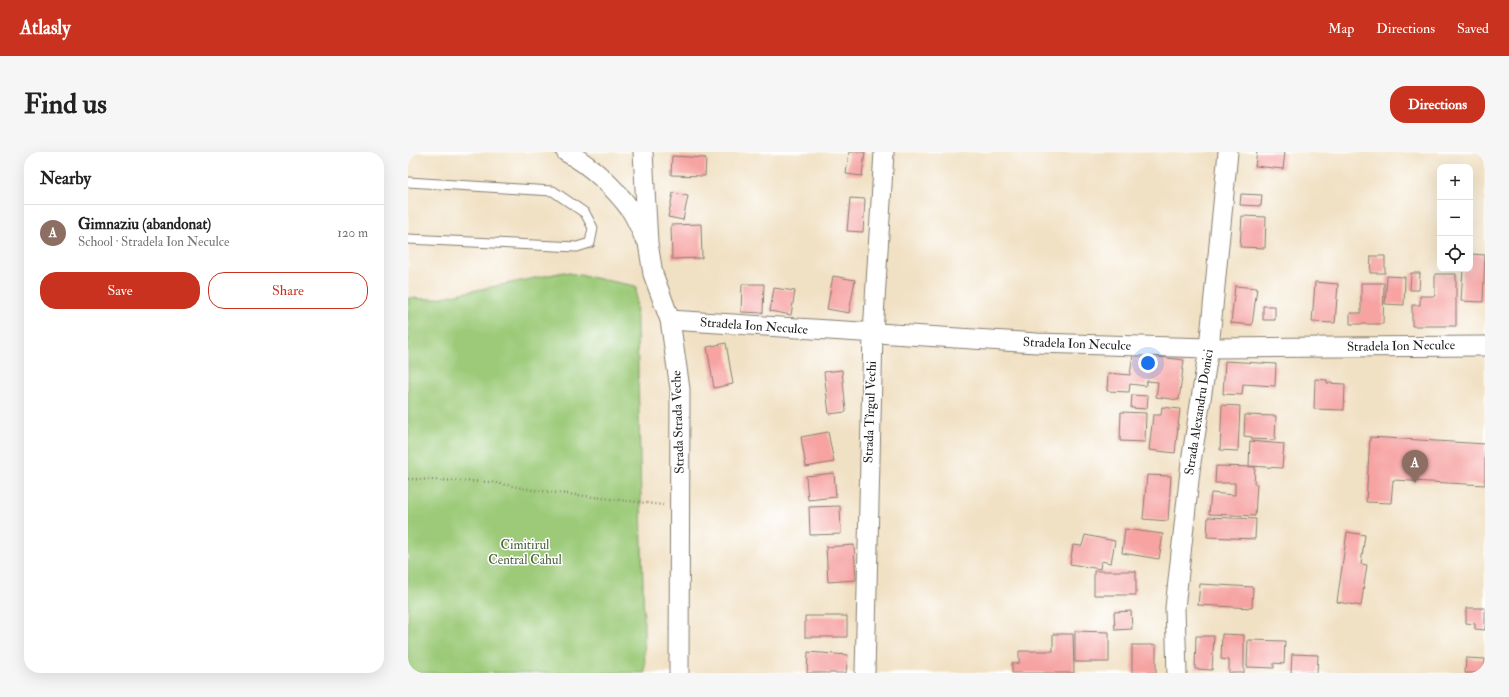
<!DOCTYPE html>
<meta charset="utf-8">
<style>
:root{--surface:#fff;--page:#f6f6f6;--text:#222;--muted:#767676;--line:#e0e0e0;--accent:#c8321e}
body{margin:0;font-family:"IM FELL Double Pica",serif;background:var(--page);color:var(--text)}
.controls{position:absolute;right:12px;top:12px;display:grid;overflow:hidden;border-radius:8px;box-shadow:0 4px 16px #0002}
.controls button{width:36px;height:36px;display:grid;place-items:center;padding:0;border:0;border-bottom:1px solid var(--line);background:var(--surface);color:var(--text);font:20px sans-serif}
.you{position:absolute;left:740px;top:211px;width:14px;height:14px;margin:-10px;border:3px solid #fff;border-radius:50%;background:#1a73e8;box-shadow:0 0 0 6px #1a73e833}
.badge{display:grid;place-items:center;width:26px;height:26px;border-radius:50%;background:var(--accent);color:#fff;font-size:13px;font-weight:700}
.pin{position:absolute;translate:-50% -33px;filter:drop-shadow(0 1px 2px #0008)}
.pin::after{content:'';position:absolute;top:21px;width:14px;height:12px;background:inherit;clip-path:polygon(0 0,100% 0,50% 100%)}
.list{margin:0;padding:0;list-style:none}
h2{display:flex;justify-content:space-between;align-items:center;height:52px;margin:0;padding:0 16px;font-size:17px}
h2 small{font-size:13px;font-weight:400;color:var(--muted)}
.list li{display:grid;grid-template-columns:26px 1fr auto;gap:12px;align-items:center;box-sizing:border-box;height:56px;padding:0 16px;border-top:1px solid var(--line)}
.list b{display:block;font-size:15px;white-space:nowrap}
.list p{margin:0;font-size:13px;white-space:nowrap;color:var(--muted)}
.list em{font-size:13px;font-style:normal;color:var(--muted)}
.actions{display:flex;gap:8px;padding:12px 16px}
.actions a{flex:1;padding:9px 0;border:1px solid var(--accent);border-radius:16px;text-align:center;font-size:14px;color:var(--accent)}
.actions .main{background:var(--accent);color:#fff}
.icon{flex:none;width:22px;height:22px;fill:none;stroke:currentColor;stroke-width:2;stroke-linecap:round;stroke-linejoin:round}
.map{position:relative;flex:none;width:1077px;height:521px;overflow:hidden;border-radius:16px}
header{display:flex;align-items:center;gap:24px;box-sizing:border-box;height:56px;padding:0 20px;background:var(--accent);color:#fff}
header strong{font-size:19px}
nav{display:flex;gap:22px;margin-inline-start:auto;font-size:14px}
.intro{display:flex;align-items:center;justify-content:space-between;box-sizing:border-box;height:96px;padding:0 24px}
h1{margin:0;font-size:28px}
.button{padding:10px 18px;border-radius:16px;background:var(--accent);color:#fff;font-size:14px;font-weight:700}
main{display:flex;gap:24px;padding:0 24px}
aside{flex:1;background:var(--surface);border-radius:16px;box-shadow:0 4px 16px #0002}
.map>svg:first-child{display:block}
.green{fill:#9cca78;stroke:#5c734a}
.building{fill:#f6a3a2}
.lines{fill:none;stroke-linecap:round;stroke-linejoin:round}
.lane-casing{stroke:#867e70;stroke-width:11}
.street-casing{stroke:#867e70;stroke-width:21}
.path{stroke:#867e70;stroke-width:2.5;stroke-dasharray:1 3;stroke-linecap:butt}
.lane{stroke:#fff;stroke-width:9}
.street{stroke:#fff;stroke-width:19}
.labels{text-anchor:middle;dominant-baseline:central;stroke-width:3;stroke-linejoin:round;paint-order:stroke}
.street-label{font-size:13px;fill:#1c1c1c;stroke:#fff}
.park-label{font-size:13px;fill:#4f6241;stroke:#fff}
</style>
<header>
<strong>Atlasly</strong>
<nav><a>Map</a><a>Directions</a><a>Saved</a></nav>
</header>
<div class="intro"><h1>Find us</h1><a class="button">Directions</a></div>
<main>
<aside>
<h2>Nearby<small></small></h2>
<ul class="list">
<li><span class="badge" style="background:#8d6e63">A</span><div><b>Gimnaziu (abandonat)</b><p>School · Stradela Ion Neculce</p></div><em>120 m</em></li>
</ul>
<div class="actions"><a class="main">Save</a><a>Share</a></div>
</aside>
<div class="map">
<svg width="1077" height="521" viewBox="0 0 1077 521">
<rect width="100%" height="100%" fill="#fff"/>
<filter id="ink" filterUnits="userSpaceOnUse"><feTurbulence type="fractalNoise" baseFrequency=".025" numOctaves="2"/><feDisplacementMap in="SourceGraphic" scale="8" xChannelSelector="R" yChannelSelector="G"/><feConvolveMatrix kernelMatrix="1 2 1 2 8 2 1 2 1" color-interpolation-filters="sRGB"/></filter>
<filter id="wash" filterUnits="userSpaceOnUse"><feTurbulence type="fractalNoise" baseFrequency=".012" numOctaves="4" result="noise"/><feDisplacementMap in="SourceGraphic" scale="16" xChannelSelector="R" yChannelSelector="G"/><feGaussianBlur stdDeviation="0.9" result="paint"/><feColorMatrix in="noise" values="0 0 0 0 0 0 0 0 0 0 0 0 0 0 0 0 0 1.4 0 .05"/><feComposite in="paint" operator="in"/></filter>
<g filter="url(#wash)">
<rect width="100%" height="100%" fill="#f1e1c4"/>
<path class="green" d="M156,120L228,134L237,521H0V146L25,147Z"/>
<g id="blocks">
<path class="building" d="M441,0H457L454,24L438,22Z
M849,0H877L875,17L847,14Z
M264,4L298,6L297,24L263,23Z
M265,41L280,44L275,68L260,65Z
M833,42L854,43L853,54L832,53Z
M442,46L457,47L455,80L439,79Z
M834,64L858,65L857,96L832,95Z
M293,72L294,106L264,107L263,73Z
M1062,102L1077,103L1075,150L1053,149L1055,117H1062Z
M963,104H977V121H962Z
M1003,121H1012L1011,138H1002Z
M1027,122H1048V174H1004V153H1012V144H1027Z
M425,124L447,128L441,161L419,157Z
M979,124L997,125L996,153L977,152Z
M907,130L930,132L927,171L904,170Z
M953,131H976L975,172H942V161H953Z
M334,132H356L355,161L333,160Z
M827,134L849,136L844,173L823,171Z
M366,136L387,139L383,163L362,159Z
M855,154H867V168H855Z
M318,191L325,232L306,236L299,195Z
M725,202L776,208L771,248L748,245L750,230L739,229L738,234L722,232L721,240L699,239L700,221L722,223Z
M817,209L868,212L867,234L835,232L834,243L815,242Z
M434,218L438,260L421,262L416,220Z
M907,227L919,228V231L937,232L936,258L906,257Z
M724,243L740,244L739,257L723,256Z
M814,253L832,254L830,299L812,298Z
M754,255L772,257L767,301L741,298L745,263H753Z
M713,260L738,261L737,290L712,289Z
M837,263L868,264L867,288L844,287V285L836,284Z
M420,280L426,310L398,315L393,285Z
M962,285L1077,292V333L985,328L983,351L958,350Z
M842,289L876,292L874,316L841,314Z
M808,314L847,315L846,332H849L847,364L801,362L803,341L827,343V331H807Z
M426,321L428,345L400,348L398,324Z
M739,323L763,324L760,369L735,367Z
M432,354L433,382L402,383L401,355Z
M800,365L848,367L847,387L799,385Z
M717,377L755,382L751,407L714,401Z
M939,380L957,383L953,412L959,413L953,454L929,450Z
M677,383L707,389L703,411L693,409L692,417L662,412L665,393L674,394Z
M446,393L448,428L420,430L418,395Z
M686,419H728V443H686Z
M792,432L845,435L844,456L790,453Z
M1058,456H1077V478L1067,477V472L1058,471Z
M723,459L724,477L707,478L706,460Z
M397,464H439V485H397Z
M667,479L701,480V510H667Z
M645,482H665L666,521H604V511H611V499H645Z
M814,482L836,483V521H821V508L813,507Z
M788,484H806L804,518L787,517Z
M840,488L877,489L876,512L866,511V516L839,515Z
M724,493H748V521H724Z
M400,500L440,503L438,521H399Z
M884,502L910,503L909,521H883Z
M1058,506L1077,507V521H1057Z"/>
</g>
</g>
<g filter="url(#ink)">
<use href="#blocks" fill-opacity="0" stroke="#867e70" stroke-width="1"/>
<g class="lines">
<defs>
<path id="lane" d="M0,30L145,39L177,61L185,76L182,91L169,95L0,87"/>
<path id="street" d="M158,0C182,13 206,35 222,57C228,66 232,76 236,85
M235,0L240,91L245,122L262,168L272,237L271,521
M262,168L629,191L801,196L1077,194
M457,521L465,181L476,0
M769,521L767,456L783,310L801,196L820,0"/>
</defs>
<use href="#lane" class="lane-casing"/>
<use href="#street" class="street-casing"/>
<path class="path" d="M0,327L83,330L125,338L255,353"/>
<use href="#lane" class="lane"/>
<use href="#street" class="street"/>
</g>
</g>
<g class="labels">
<g class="street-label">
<text transform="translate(346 174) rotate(4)">Stradela Ion Neculce</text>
<text transform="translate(669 192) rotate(2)">Stradela Ion Neculce</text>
<text transform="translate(993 194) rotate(-1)">Stradela Ion Neculce</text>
<text transform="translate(462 260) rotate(-88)">Strada Tîrgul Vechi</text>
<text transform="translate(791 260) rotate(-81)">Strada Alexandru Donici</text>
<text transform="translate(270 270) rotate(-92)">Strada Strada Veche</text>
</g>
<g class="park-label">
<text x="117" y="393">Cimitirul<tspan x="117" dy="15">Central Cahul</tspan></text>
</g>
</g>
</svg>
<div class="controls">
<button>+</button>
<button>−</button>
<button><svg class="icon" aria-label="locate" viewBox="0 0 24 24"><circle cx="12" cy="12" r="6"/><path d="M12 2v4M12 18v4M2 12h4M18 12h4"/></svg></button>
</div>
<div class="you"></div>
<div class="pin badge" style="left:1007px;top:331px;background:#8d6e63">A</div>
</div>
</main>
